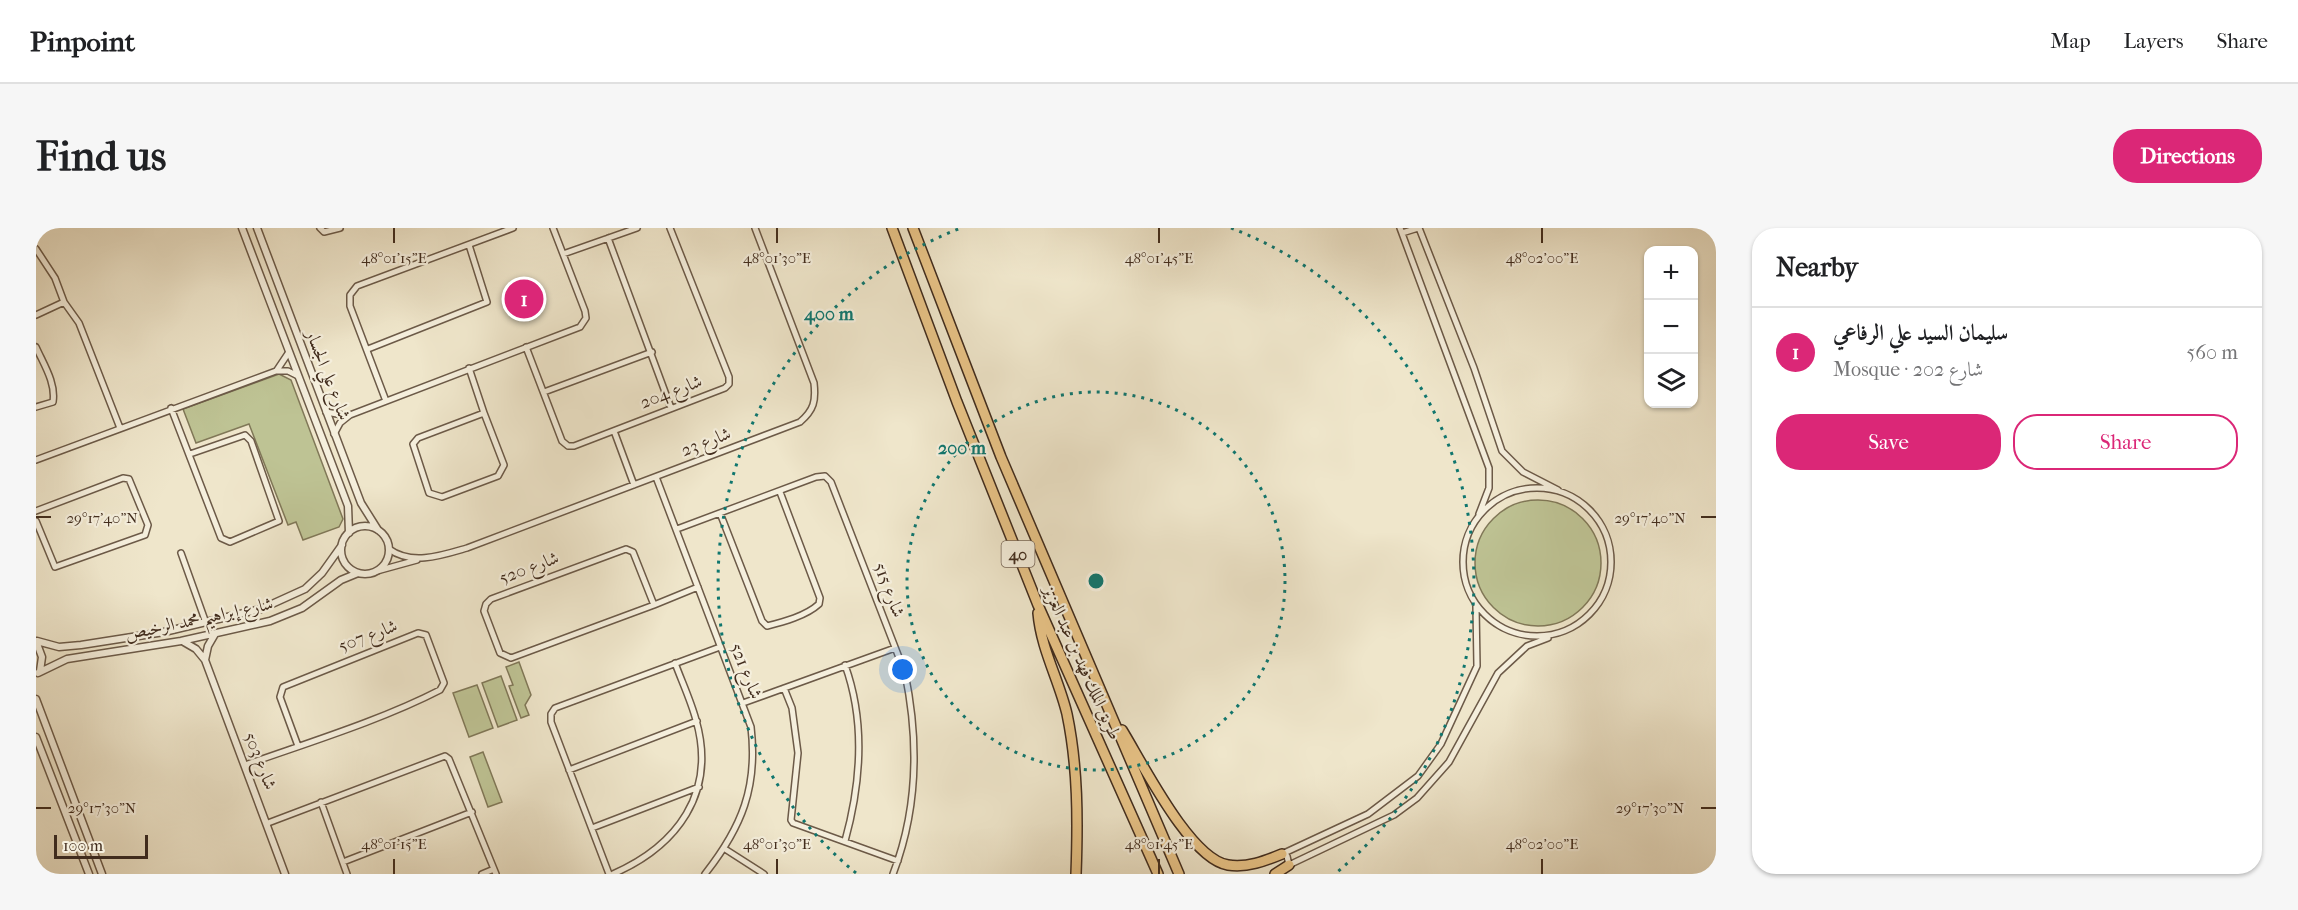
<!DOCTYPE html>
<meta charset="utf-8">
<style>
:root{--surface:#fff;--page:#f6f6f6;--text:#202124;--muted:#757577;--line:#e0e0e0;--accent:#db2777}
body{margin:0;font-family:"IM FELL French Canon",Amiri,serif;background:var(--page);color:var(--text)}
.controls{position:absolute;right:18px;top:18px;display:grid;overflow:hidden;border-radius:12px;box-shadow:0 2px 4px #0004}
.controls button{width:54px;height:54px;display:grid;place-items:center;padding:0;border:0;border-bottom:2px solid var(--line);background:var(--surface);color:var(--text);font:30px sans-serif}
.scale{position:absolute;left:18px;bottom:15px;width:94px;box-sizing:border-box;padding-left:6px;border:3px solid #412c1d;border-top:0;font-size:16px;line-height:21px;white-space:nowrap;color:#412c1d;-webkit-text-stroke:4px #f5efdd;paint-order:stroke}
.you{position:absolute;left:867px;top:442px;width:21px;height:21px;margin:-15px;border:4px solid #fff;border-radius:50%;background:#1a73e8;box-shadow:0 0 0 9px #1a73e833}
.badge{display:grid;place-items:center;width:39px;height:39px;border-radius:50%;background:var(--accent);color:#fff;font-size:20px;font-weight:700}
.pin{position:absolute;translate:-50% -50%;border:3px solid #fff;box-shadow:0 2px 6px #0006}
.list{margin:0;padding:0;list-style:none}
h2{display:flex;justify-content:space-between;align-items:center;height:78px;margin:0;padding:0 24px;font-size:26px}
h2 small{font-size:20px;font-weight:400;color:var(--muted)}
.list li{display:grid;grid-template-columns:39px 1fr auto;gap:18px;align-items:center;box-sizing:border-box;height:90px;padding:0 24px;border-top:2px solid var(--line)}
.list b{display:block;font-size:22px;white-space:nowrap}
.list p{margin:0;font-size:20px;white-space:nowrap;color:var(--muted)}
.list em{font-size:20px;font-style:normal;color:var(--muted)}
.actions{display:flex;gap:12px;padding:18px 24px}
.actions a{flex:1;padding:14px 0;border:2px solid var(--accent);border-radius:24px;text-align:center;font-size:21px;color:var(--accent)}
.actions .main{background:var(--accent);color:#fff}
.icon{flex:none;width:33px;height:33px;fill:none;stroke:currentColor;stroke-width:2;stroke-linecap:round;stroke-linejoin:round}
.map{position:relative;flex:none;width:1680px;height:646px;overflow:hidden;border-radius:24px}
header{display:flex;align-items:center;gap:36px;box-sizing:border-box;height:84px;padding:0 30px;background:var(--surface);border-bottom:2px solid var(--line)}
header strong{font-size:28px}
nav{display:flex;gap:33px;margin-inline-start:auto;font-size:21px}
.intro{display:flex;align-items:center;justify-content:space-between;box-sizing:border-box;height:144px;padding:0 36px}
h1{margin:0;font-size:42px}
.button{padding:15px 27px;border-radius:24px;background:var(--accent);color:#fff;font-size:21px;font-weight:700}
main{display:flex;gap:36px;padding:0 36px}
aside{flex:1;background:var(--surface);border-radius:24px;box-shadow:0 2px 4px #0004}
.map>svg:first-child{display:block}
.green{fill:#bec394;stroke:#807858;stroke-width:1.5}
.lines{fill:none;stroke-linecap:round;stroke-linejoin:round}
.minor-casing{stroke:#6c5a48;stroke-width:8}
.tertiary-casing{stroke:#6c5a48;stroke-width:9}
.motorway-casing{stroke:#412c1d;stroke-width:12}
.minor{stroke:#f5efdd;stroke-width:5}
.tertiary{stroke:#f5efdd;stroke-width:6}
.motorway{stroke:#e8c386;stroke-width:9}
.ticks{fill:none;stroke:#412c1d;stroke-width:2}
.ring{fill:none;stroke:#0f766e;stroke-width:3;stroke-dasharray:3 6}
.labels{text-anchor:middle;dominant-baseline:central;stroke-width:4.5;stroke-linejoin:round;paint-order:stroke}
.shield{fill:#f5efdd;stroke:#776657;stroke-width:1.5}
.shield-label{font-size:16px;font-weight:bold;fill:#412c1d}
.street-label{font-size:18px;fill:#412c1d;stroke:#f5efdd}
.ticks-label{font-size:15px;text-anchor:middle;fill:#412c1d;stroke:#f5efdd;stroke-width:4.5;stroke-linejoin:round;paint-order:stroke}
.centre{fill:#0f766e;stroke:#f5efdd;stroke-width:3}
.ring-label{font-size:18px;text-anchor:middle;font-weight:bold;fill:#0f766e;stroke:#f5efdd;stroke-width:4.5;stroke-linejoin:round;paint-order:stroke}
</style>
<header>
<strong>Pinpoint</strong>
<nav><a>Map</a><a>Layers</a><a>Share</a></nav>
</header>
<div class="intro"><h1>Find us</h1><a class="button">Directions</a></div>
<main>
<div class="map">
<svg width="1680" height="646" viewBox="0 0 1680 646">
<rect width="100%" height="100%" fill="#efe6cb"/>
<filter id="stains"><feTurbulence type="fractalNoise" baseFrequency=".00333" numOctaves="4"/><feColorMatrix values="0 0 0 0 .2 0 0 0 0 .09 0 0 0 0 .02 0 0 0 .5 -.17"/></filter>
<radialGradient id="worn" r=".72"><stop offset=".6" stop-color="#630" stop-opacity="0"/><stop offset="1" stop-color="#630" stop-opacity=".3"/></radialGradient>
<path class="green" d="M243,146L255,152L307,291L303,299L267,312L260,294L252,297L213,196L160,215L147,181Z
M1439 335a63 63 0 1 1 126 0a63 63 0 1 1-126 0Z
M483,434L495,467L489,477L493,487L485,490L473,458L477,457L470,439Z
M465,448L481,492L462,499L446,455Z
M441,457L457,500L433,509L417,465Z
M447,524L466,574L452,579L434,529Z"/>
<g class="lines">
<defs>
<path id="minor" d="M284,0L288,4L304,0
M1364,0L1453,240V260L1443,286
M1383,0L1438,140L1466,223L1487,244L1522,262
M1366,5L1382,0
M572,10L635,180
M0,21L19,50L28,74L43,95L84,200
M527,26L601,0
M0,87L28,74
M0,119C8,137 20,155 17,174L0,179
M490,119L526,213L532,218H538L689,160L693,156V149L634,0
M332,121L451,74L433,17
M433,140L448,185L382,210L377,216L393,265L406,269L462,248L468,237L448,185
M241,142L253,124
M508,164L616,124
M350,173L314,78V67L321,58L477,0
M135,180L185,310L194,314L243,293L215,213L209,207L154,226
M290,184L312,188
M578,203L598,257
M298,206L304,195L314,187L544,99L550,90L549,83L517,0
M0,232L240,143H252L262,148
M620,249L715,499C722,559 706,599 669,646
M1427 334a74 74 0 1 1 148 0a74 74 0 1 1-148 0Z
M0,283L87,250L93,251L112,297L109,307L19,339L0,293
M684,285L726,393L731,398C747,394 770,388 783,376L784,370L744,264
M641,301L780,249L789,248L795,254L869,445C883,513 882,581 857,646
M353,321C376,338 407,327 431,320L764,194C778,182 780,173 778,155L719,0
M145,325L170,395
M341,343L381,332
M618,377L475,430L464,425L448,383L450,376L455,371L590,321L597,324L618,377L662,359
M809,437C830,495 825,555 809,613
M748,460L756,480L762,525L755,592L757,595L862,633
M707,475L859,420
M209,537C271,515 346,492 404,462L408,455L390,407L382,405L247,459L244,469L262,518
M533,542L661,493
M285,574L311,646
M232,595L409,528L413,531L460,646
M556,600L663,559
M689,621L728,646
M1246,626L1251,628L1253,637L1358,587L1381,570L1413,534L1462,445L1491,418L1512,410
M1246,626L1332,586L1382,548L1405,516L1441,438L1440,378
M307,634L436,584
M446,646L458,641
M573,646L515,494V486L519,480L684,419
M577,646C641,618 681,565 660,492C655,473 646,454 639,435"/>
<path id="tertiary" d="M206,0L312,278L313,305
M221,0L325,275L342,302
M305 322a24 24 0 1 1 48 0a24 24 0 1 1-48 0Z
M0,413L6,429L4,443
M1,413L23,419L45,417L128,404L225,381L269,361L286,345L306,317
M148,414L160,421L169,432L249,646
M169,432L172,418L179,406
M2,445L31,431L145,413L234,393L266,380L305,352L322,345
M0,471L66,646
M0,509L53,646"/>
<path id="motorway" d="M856,0L921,174L1002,377L1122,646
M877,0L965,229L1143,646
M1002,385C1005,421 1023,452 1031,486C1042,539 1042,592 1040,646
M1086,502C1107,536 1154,631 1192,637C1211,640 1229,633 1246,626
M1239,646L1253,637"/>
</defs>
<use href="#minor" class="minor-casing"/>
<use href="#tertiary" class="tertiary-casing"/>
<use href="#motorway" class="motorway-casing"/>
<use href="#minor" class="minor"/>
<use href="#tertiary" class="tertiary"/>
<use href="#motorway" class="motorway"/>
</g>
<path class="ticks" d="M358,0V15M741,0V15M1123,0V15M1506,0V15M0,289H15M1665,289H1680M0,580H15M1665,580H1680M358,631V646M741,631V646M1123,631V646M1506,631V646"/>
<g class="ring">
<circle cx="1060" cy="353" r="189"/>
<path d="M820 645A378 378 0 0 1 925 0M1195 0A378 378 0 0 1 1300 645"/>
</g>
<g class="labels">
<rect class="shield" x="965.5" y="313" width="33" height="26" rx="4.5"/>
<g class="shield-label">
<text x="982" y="326">40</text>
</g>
<g class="street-label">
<text transform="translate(292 147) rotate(69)">شارع علي الجسار</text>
<text transform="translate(635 164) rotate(-21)">شارع 204</text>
<text transform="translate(670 214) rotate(-21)">شارع 23</text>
<text transform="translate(493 340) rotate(-21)">شارع 520</text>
<text transform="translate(853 362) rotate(69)">شارع 515</text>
<text transform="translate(163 391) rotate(-12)">شارع إبراهيم محمد الرخيص</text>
<text transform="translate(332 408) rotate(-21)">شارع 507</text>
<text transform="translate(1046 435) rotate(66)">طريق الملك فهد بن عبد العزيز</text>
<text transform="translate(710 443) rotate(68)">شارع 521</text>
<text transform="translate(224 533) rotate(68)">شارع 503</text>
</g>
</g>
<g class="ticks-label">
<text x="358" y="35">48°01'15"E</text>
<text x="741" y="35">48°01'30"E</text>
<text x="1123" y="35">48°01'45"E</text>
<text x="1506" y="35">48°02'00"E</text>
<text x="66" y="295">29°17'40"N</text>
<text x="1614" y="295">29°17'40"N</text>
<text x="66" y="585">29°17'30"N</text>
<text x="1614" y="585">29°17'30"N</text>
<text x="358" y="621">48°01'15"E</text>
<text x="741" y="621">48°01'30"E</text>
<text x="1123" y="621">48°01'45"E</text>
<text x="1506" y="621">48°02'00"E</text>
</g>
<circle cx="1060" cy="353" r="9" class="centre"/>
<g class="ring-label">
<text x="793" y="92">400 m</text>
<text x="926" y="226">200 m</text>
</g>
<rect width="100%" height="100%" filter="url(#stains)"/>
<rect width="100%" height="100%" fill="url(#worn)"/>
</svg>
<div class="controls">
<button>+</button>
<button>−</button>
<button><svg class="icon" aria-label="layers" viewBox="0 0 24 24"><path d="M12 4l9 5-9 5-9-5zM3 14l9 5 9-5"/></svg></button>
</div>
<div class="scale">100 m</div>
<div class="you"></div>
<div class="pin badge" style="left:488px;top:71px">1</div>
</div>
<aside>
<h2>Nearby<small></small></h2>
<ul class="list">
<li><span class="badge">1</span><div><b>سليمان السيد علي الرفاعي</b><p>Mosque · شارع 202</p></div><em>560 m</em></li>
</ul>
<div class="actions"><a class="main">Save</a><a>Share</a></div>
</aside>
</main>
